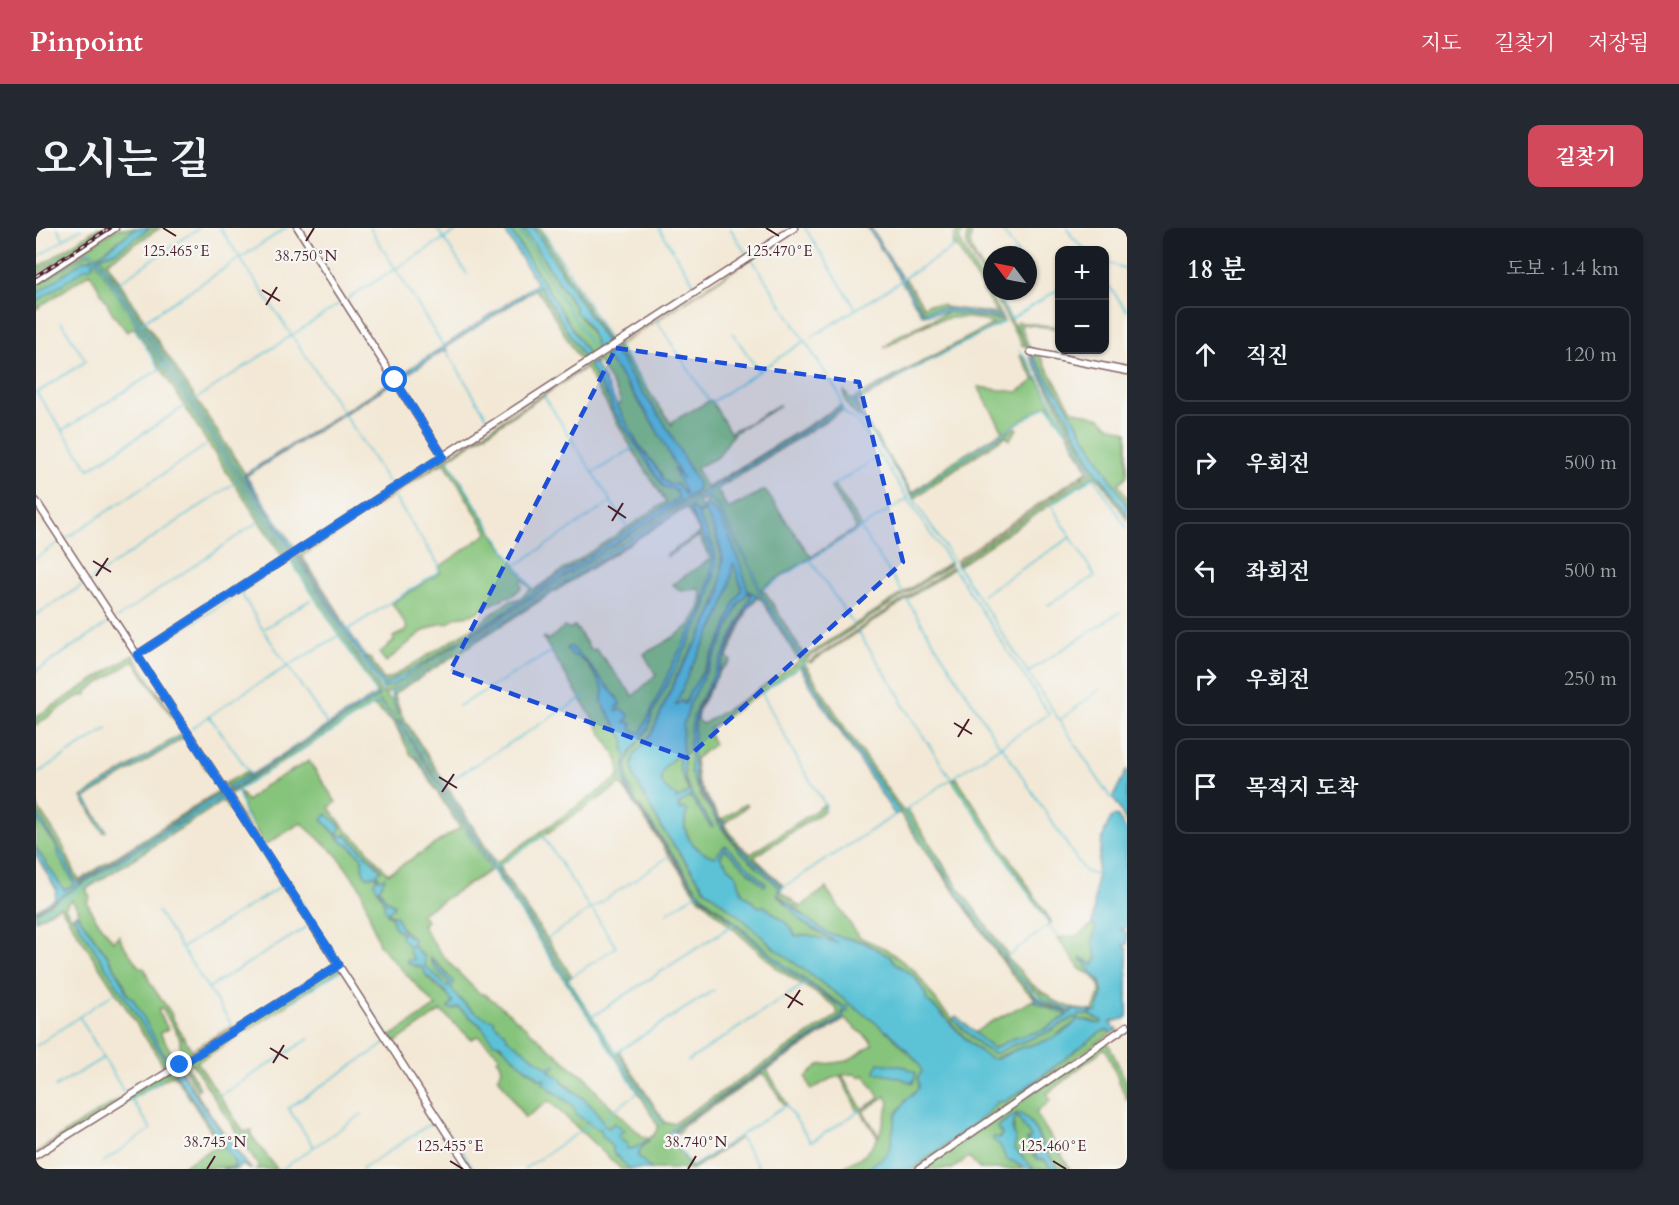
<!DOCTYPE html>
<html lang="ko">
<meta charset="utf-8">
<style>
:root{--surface:#171b24;--page:#242831;--text:#f1f3f6;--muted:#9ea1a6;--line:#363941;--accent:#d1495b}
body{margin:0;font-family:Cardo,"Noto Serif KR",serif;background:var(--page);color:var(--text)}
.controls{position:absolute;right:18px;top:18px;display:grid;overflow:hidden;border-radius:12px;box-shadow:0 2px 4px #0004}
.controls button{width:54px;height:54px;display:grid;place-items:center;padding:0;border:0;border-bottom:2px solid var(--line);background:var(--surface);color:var(--text);font:30px sans-serif}
.compass{position:absolute;left:947px;top:18px;width:54px;height:54px;border-radius:50%;background:var(--surface);box-shadow:0 2px 4px #0004;rotate:302deg}
.stop{position:absolute;width:18px;height:18px;margin:-14px;border:4px solid #1a73e8;border-radius:50%;background:#fff}
.stop.end{background:#1a73e8;border-color:#fff;box-shadow:0 2px 6px #0008}
.list{margin:0;padding:0;list-style:none}
h2{display:flex;justify-content:space-between;align-items:center;height:78px;margin:0;padding:0 24px;font-size:26px}
h2 small{font-size:20px;font-weight:400;color:var(--muted)}
.list li{display:grid;grid-template-columns:39px 1fr auto;gap:18px;align-items:center;box-sizing:border-box;height:96px;margin:0 12px 12px;padding:0 12px;border:2px solid var(--line);border-radius:12px}
.list b{display:block;font-size:22px;white-space:nowrap}
.list em{font-size:20px;font-style:normal;color:var(--muted)}
.icon{flex:none;width:33px;height:33px;fill:none;stroke:currentColor;stroke-width:2;stroke-linecap:round;stroke-linejoin:round}
.map{position:relative;flex:none;width:1091px;height:941px;overflow:hidden;border-radius:12px}
header{display:flex;align-items:center;gap:36px;box-sizing:border-box;height:84px;padding:0 30px;background:var(--accent);color:#fff}
header strong{font-size:28px}
nav{display:flex;gap:33px;margin-inline-start:auto;font-size:21px}
.intro{display:flex;align-items:center;justify-content:space-between;box-sizing:border-box;height:144px;padding:0 36px}
h1{margin:0;font-size:42px}
.button{padding:15px 27px;border-radius:12px;background:var(--accent);color:#fff;font-size:21px;font-weight:700}
main{display:flex;gap:36px;padding:0 36px}
aside{flex:1;background:var(--surface);border-radius:12px;box-shadow:0 2px 4px #0004}
.map>svg:first-child{display:block}
.green{fill:#86c47b;stroke:#687253;stroke-width:1.5;fill-rule:evenodd}
.water{fill:#5bc3d7;stroke:#527181;stroke-width:1.5;fill-rule:evenodd}
.lines{fill:none;stroke-linecap:round;stroke-linejoin:round}
.stream{stroke:#5bc3d7;stroke-width:1.5}
.minor-casing{stroke:#856566;stroke-width:9}
.minor{stroke:#fff;stroke-width:6}
.rail-casing{stroke:#4a1f2b;stroke-width:4}
.rail{stroke:#f6f6f2;stroke-width:1.5;stroke-dasharray:4.5;stroke-linecap:butt}
.route{stroke:#1a73e8;stroke-width:8}
.marked{fill:#1d4ed8;fill-opacity:0.2;stroke:#1d4ed8;stroke-width:4.5;stroke-dasharray:12 8;stroke-linejoin:round}
.ticks{fill:none;stroke:#4a1f2b;stroke-width:2}
.ticks-label{font-size:15px;text-anchor:middle;fill:#4a1f2b;stroke:#f6f6f2;stroke-width:4.5;stroke-linejoin:round;paint-order:stroke}
</style>
<header>
<strong>Pinpoint</strong>
<nav><a>지도</a><a>길찾기</a><a>저장됨</a></nav>
</header>
<div class="intro"><h1>오시는 길</h1><a class="button">길찾기</a></div>
<main>
<div class="map">
<svg width="1091" height="941" viewBox="0 0 1091 941">
<rect width="100%" height="100%" fill="#f6f6f2"/>
<filter id="ink" filterUnits="userSpaceOnUse"><feTurbulence type="fractalNoise" baseFrequency=".0167" numOctaves="2"/><feDisplacementMap in="SourceGraphic" scale="12" xChannelSelector="R" yChannelSelector="G"/><feConvolveMatrix kernelMatrix="1 2 1 2 8 2 1 2 1" color-interpolation-filters="sRGB"/></filter>
<filter id="wash" filterUnits="userSpaceOnUse"><feTurbulence type="fractalNoise" baseFrequency=".008" numOctaves="4" result="noise"/><feDisplacementMap in="SourceGraphic" scale="24" xChannelSelector="R" yChannelSelector="G"/><feGaussianBlur stdDeviation="1.35" result="paint"/><feColorMatrix in="noise" values="0 0 0 0 0 0 0 0 0 0 0 0 0 0 0 0 0 1.4 0 .05"/><feComposite in="paint" operator="in"/></filter>
<g filter="url(#wash)">
<rect width="100%" height="100%" fill="#f3e8d5"/>
<path class="green" d="M62,0H72L0,47V41Z
M82,0H100L60,29L56,24H49L0,55V53Z
M114,0H124L71,34C116,106 164,175 209,246V249L258,324L256,325L64,29L80,23Z
M473,0H481L560,125L482,0H487L558,110L572,117L498,0H503L573,115L635,78L456,194L545,134L507,70L498,60L504,58L548,130L553,128Z
M922,0H928L923,11L968,93L815,173L824,190C814,182 808,175 808,163L815,172L957,96C911,79 886,98 848,120L862,108L912,84L963,92L964,88L918,82L887,84L867,52L869,50L888,79L892,76L907,77L909,79L961,86L920,17L917,18L918,9Z
M933,0H938C924,24 954,40 956,63H958L990,117L980,98L981,94L1023,99V101L988,96L985,98L993,119L1001,125L986,117L932,20L930,12Z
M53,24L58,30L0,66V58Z
M63,30L254,326L251,327L61,31Z
M716,30L581,118L636,197L637,193L675,172L695,206L697,202C714,197 728,185 743,177L744,178L698,205L682,229L660,240L671,260L805,177L806,179L640,281L350,466L259,329L261,327L346,460H349L434,409L661,263L662,256L627,193L595,148L586,132L577,123H574C583,151 602,171 617,196C628,214 636,233 647,251V253L639,242L650,265L648,267L627,252L625,245L602,216L581,177L585,175L582,166L562,133L553,137L575,174L576,180L627,258L638,261L644,270L390,434L348,457L327,426L335,431L348,452L356,449L440,398L472,374L484,370L495,361L486,352L484,354L486,359L475,369L472,368L435,387L420,389L412,395L403,396L386,404L350,434L343,425L358,413L357,409L369,403L371,399L356,375L405,344L402,340L452,305L409,235L401,238L311,298L308,302L266,328L302,383L311,401L262,327L410,230L458,307L497,362L630,274L597,222L551,142L549,140L412,231L411,229Z
M59,32L250,328L247,330L173,217L99,99L91,104L77,86L54,45L0,81V74Z
M985,127L992,135L1031,200L1053,243L920,333L1052,242L1029,200L1026,199L1012,176C965,205 920,234 876,267L817,174L868,147L820,175L822,176L825,186L876,265L918,233L967,203L942,159L981,164L999,152L984,128Z
M996,127L1004,128L1036,182L1065,190L1071,196L1091,204V248L1082,256L1091,270V278L1030,177Z
M994,129L1024,176L1061,245L1072,258L1091,288V292L1068,257L1059,247L922,338L921,335L1057,243Z
M806,181L807,182L681,261L692,281L729,262L775,329L821,300L795,260L798,257L826,299L727,359L726,362L730,365L769,429L913,335L914,337L772,430L769,436L811,503L867,583L872,582L920,656L971,726L970,729C988,744 991,757 1014,768L1016,772L1039,781L1057,783L1064,765L1063,756L1057,748L1044,741L1022,710L1044,707L1056,696L1060,699L1057,713L1061,729L1057,737L1049,731V734C1065,751 1072,761 1060,784L1066,793L1065,796L1051,792H1043L1013,812L981,821L957,831L952,830L935,816L908,787L890,772V767L879,749L860,736L853,728L827,714L793,706L771,691L759,679L741,667L771,697L805,716L772,707L759,708L755,699L728,678L723,679L706,665L701,648L684,629L689,621L728,657L730,656L689,618L679,629L668,626L654,613L649,600V587L642,577L654,567L675,599L676,598L656,567L649,551L646,513L647,498L654,475L689,408L703,375L712,364L715,367L676,454L661,478L654,505L655,543L666,570L690,606L704,623L743,659L744,664L745,663L764,679L790,660L823,709L850,721L879,743L904,778L924,798L927,795L925,799L946,819L956,825L1010,805L1043,786L1053,787L1046,782L1038,783L1008,771L981,746L912,651L868,584L912,652L973,739L1000,769L1037,785C1002,775 994,770 972,741L804,499L770,443L767,439L764,440L769,435L726,367L718,344L682,277L671,267L672,264Z
M980,199L981,201L973,212L970,208L922,239L879,270L877,268L920,236Z
M669,267L680,277L717,345L724,368L768,435L674,500V508L678,516L659,531L662,554L685,592L709,576L712,577L689,595V598L703,616L715,626L788,577V583L718,629L748,658L746,659L698,614L687,599L688,594H685L660,554L657,524L658,499L662,479L672,464L696,416L715,373L716,365L712,363L691,306L676,281L670,280L661,285L656,280L654,281L677,328L675,345L667,380L638,433L605,505L596,503L595,495L588,494L593,490L587,483H581L580,480L584,477L582,471L549,432L535,419L531,421L536,427C551,429 559,449 567,460L566,474L589,513L588,522L590,527L589,556L591,562L635,630L668,672L686,685L747,740L807,780V786L802,792L694,862L632,905L655,940L704,910L657,941H615L601,928L602,924L612,912L599,920L591,921L582,906L589,902L576,897L573,900L566,896L559,881L513,842L520,838L512,840L471,810C466,796 449,792 439,784C431,778 423,771 417,764C413,759 415,755 413,750C411,744 402,737 397,732L395,735L414,755L412,760L389,738L388,736V729L378,719L375,708C369,705 356,690 352,683L357,676L352,674L343,660L346,656L341,645L345,642L342,638L310,607L305,608L286,591L307,615L314,618L326,630L327,644L339,647L341,650C339,664 349,671 351,686C362,691 379,726 378,738L386,739C388,741 389,744 390,747C398,761 414,762 418,781L422,779C433,789 452,801 458,814C471,818 479,831 488,839C493,844 499,845 503,851H510L516,863L537,878L541,887L565,901L566,907L595,941H585L513,873L489,890L462,849C467,842 467,838 461,831L464,828L442,808L435,811L405,783L358,815L354,809L400,778L343,717L325,661L300,626L265,595L229,617L208,583L203,563L211,573L228,558L273,533L300,574L293,580L311,603L328,618L352,646L424,600L380,530L375,527L358,495L338,478L343,475L358,493L455,642L385,686L391,693L386,696C399,722 422,745 443,765L450,767L472,784L542,845L548,847L563,867L606,908L612,911C618,908 620,905 622,898L603,865L359,490L344,473L194,566L188,556L212,543L214,546L197,557L196,562L343,468L254,331L257,329L345,464L356,473L361,487L363,486L355,465L663,270L665,273L663,276L665,279L671,276L665,269ZM648,281H651L664,305L630,327L631,329L663,308L674,331L637,356L644,363L664,361C669,372 659,393 650,400C638,410 622,418 608,426L620,447L597,468L560,421L555,422L539,398L533,401L528,399L512,412L509,409L507,410L578,525L583,536V549L460,635L410,557L408,558L457,634V637L363,492L365,491L407,557L409,555L365,486L358,466ZM722,370L726,372L763,433L713,468L667,496L661,492L663,481L684,443L695,433L691,429L713,379ZM585,556L660,667L743,742L789,771L800,780L802,785L799,789L638,895H629L583,823L581,824L627,897L459,640Z
M669,282C693,329 691,357 667,403C659,418 649,432 641,447C626,480 612,514 598,548L627,602L669,661L709,693L737,719L851,803L883,835L887,844L883,860L871,871L860,887L854,920L850,927L831,941H804L829,927L842,910L824,882L822,883L804,848L794,851L775,862L770,849L783,837L811,833L836,817L835,813L809,791L731,842L751,876L748,877L730,848L726,846L647,898L644,904L638,905L644,897L803,794L806,791L809,779L749,738L687,684L673,674L660,660L600,574L592,556L590,538L595,524L612,501L616,486L669,382L678,347L679,325L671,304L662,288ZM818,846L824,849L828,847L844,870L826,881L806,847ZM850,868L853,875L843,908L827,883Z
M698,335L706,361L698,376L688,405L648,476L646,473L638,479C645,467 648,453 655,440C672,407 695,376 696,337Z
M916,339L917,341L774,435L773,434Z
M97,427L187,563L43,655L39,652L26,625L0,584V577L25,614L42,651L44,652L184,562L149,509L49,570L70,603L67,604L46,569L147,505L98,433L51,463V467L41,469L0,497V489Z
M643,526V537L653,565L640,572L637,566C612,556 629,536 643,526Z
M920,549L1015,693L1014,696L916,552Z
M191,566L203,585L195,578L192,570L191,571L193,578L204,587L304,742L253,774L252,777L161,834L208,904L216,902L215,907L241,941H220L223,939L156,835L151,838L164,860L161,862L148,840L145,843L191,910L215,941L212,940L164,874L145,843L140,845L194,927L199,935L198,939L142,941L181,918L185,919L138,846L0,925L41,897L131,843L24,678L0,692V684ZM187,573L193,581L202,588L298,736L142,836L124,805L132,801L123,785V780L127,782L144,810V818L151,826L198,799L197,797L156,822C150,813 137,794 135,785L114,755L109,741L103,739L86,715L83,707L77,713L56,685L51,674L54,669L50,661ZM36,672L43,683L41,686L72,728L88,756L91,766L97,771L128,827L134,831L131,835L38,687L36,690L29,680L32,675Z
M0,590L20,617L24,630L39,657L28,663L0,620Z
M463,639L536,748L533,750L461,640Z
M997,772L1007,778L1033,786L1008,802L976,811L957,821L938,805L953,795Z
M1069,802H1073L1075,805L881,941H876L949,887L961,874C992,869 1037,818 1069,802Z
M1071,813L1091,855V872L1070,822L1067,821L1011,866L1015,872L1000,885L1034,941H1023L1012,926L999,901L981,885L964,896L966,906L963,910L959,909L969,924L970,931L976,932L987,941H943L933,929L916,941H886Z
M980,887L995,909L993,912L998,928L1009,932L1016,941H998L978,921C980,908 975,899 980,887Z"/>
<path class="water" d="M100,0H114L80,23L65,28L56,35L57,37L53,40H50L0,74V66L48,32C60,33 89,8 100,0Z
M467,0H473L554,129L548,130L504,58L410,119L411,124L408,122L362,152L360,150L499,57L500,54Z
M487,0H498L572,117L562,124C558,110 551,92 539,84V79Z
M832,0H835L887,84C904,76 945,86 965,88L966,91L912,84L886,87Z
M574,123H577L586,132L595,148L627,193L662,256L661,263L356,458L346,460L261,327L264,328L348,457L390,434L643,270L640,262L627,258L576,180L575,174L553,137L558,134L602,216L624,245L627,252L634,257L641,256L648,266H650L637,240L647,251C636,233 628,215 618,197C605,175 585,147 569,128Z
M996,127L1030,177L1091,278V288L1072,258L1061,245L1024,176L994,129Z
M356,153L358,154L210,248L260,321L258,324L208,249L209,246Z
M669,277C671,279 674,280 677,282C690,293 708,346 712,363L721,367L708,386L680,448L662,479L658,499L657,524L660,554L685,594L688,593L687,599L698,614L744,656L746,659L745,663H742L743,659L704,623L690,606L658,554L655,543L654,505L658,487L714,371L715,367L712,364L703,375L689,408L654,475L647,498L646,513L649,551L656,567L677,598L675,599L654,568L642,577L644,582L648,580L651,583C643,605 658,624 679,629L689,617L730,656L728,658L689,621L684,629L701,648L706,665L723,679L728,678L755,699L759,708L772,707L802,715L766,694L741,665L771,691L793,706L827,714L853,728L860,736L879,749L890,767V772C905,782 944,833 960,831C967,830 974,824 981,821C988,819 996,817 1003,815C1015,811 1034,803 1041,791L1065,796L1066,793L1055,788L1056,784H1060L1067,767L1064,752L1057,747L1049,734L1044,731L1045,730L1057,737L1061,730L1057,713L1060,699L1056,696C1061,667 1059,611 1076,589L1081,588L1091,603L1089,673L1091,700L1084,701L1091,705V716L1088,717L1091,721V790L1075,794L1074,796L1082,802L1075,805L1072,802L1065,804L987,862L970,873L961,874L950,887L876,941H831L850,927L854,920L860,887L871,871L883,860L882,849L886,844L883,835L852,803L850,804L848,801L737,719L709,693L669,661L627,602L598,549L596,536L598,527L616,505L642,446L667,404L684,368L687,329L680,306L669,282L662,288L671,304L679,325L680,337L678,347L669,382L616,486L612,501L595,524L590,538L592,556L600,574L660,660L673,674L694,690L749,738L809,779L812,778V784L809,783L806,791L803,794L644,897L638,905L635,902L643,896L802,792L808,782L796,772L747,740L686,685L662,666L591,562L588,545L590,527L588,522L589,513L566,474L567,460C559,448 551,429 536,427L531,421L532,419H535L549,432L582,471L584,477L581,478V483L585,481L592,486L593,490L589,494L596,496L595,499L597,503L605,505L638,433L667,380L675,345L677,328L654,281L656,279L661,285L669,281ZM698,336L706,361L698,376L688,405L668,443L654,464L650,475L648,476L646,473L639,478C645,466 649,452 655,440C672,407 695,376 696,338ZM643,527L644,542L653,564L640,572L641,568C616,556 623,540 643,527Z
M767,439L804,499L864,584L859,587L776,460L765,441Z
M341,466L342,469L193,563L192,558L216,546Z
M1091,541V595L1077,569Z
M188,563L191,566L0,684V682L19,670L20,661L0,627V620L28,662L39,657L24,630L20,617L0,590V584L26,625L39,652L43,655Z
M291,586L305,599L301,606L305,608L310,607L345,642L341,646L343,651L349,650L343,661L352,674L358,676V679L352,683L353,686L360,688L367,704L378,712L376,717L388,729L389,738L412,759L414,755C407,746 397,742 394,730L418,754L415,760C425,775 441,789 458,792V795L470,806L471,810L512,840L518,836L520,838L513,843L526,852L527,856C541,865 563,880 567,896L573,900L578,895L589,902L582,906L586,913L591,915V921L599,920L612,912L613,913L605,920L602,928L615,941H593C588,934 583,931 577,924V920L566,907L565,901H561L541,887L537,878L507,855L509,851H504L499,846L488,839L464,816L458,815L444,797L422,779L418,781L412,780L417,774L409,763L390,747L386,739L373,736L371,732H378L373,724L374,719L365,710L366,706L358,698L356,689L351,686L348,679L349,675L338,655L341,650L339,647L331,649L327,644L326,630L314,618L307,615C304,609 291,598 286,591Z
M41,686L72,729L88,756L91,766L97,771L128,826L138,832L137,838H134L131,835L39,691L38,687Z
M1000,770L1011,778L1035,785L1036,784L1035,782L1055,783L1053,787L1043,786L1041,790L1038,789L1010,805L977,817L961,825H956L946,819L917,791L920,788L957,821L976,811L1008,802L1032,787L1007,778L997,772Z
M843,835L870,839L880,845L877,855L861,849L840,845L839,843Z
M142,842H145L164,874L214,941L204,936L201,941H186L198,940L199,935L139,845Z
M981,885C998,889 1002,913 1012,926C1015,931 1020,936 1023,941H1016L1009,932L1001,931L990,911L993,912L995,909L980,887L976,900L980,913L978,920L998,941C986,941 981,934 970,931L964,917L957,912V909L964,910L966,906L961,899Z"/>
<g class="lines">
<path class="stream" d="M22,0L27,10
M184,0L307,184
M334,0L408,119
M401,0L431,46
M481,0L560,125
M505,0L530,39
M623,0L660,59
M694,0L711,27
M769,0L820,81
M965,0L982,26L980,27
M1031,0L1037,10L1050,22
M0,30L45,0
M63,30L254,323
M716,31L803,166L806,180
M60,32L250,326
M1068,34L1091,41
M532,42L574,113
M949,45L956,57
M866,51L920,18
M1068,51L1091,83
M82,55L163,0
M0,57L49,24H55L59,29
M959,63L975,91
M311,71L425,0
M975,91L1023,61
M621,93L673,173
M105,95L250,0
M697,105L723,144
M774,110L865,53
M582,118L611,160
M983,122L993,134L1055,243
M411,124L454,194
M0,164L53,241L149,178
M2,164L50,133L25,94
M508,168L557,245L600,218
M157,173L306,74
M676,174L767,114
M308,186L354,257
M27,202L124,141L98,100
M411,230L459,307L496,360
M557,245L590,297
M794,259L844,228
M670,265L806,180L811,187L821,193L915,336
M357,267L404,339
M876,268L920,235L1011,177L1028,201
M825,301L867,365
M28,312L169,218
M0,330L22,315
M258,330L348,464
M775,333L818,397
M918,333L815,174L968,94
M482,336L575,274
M921,337L1074,569H1077
M917,339L1013,486L873,579L868,586L976,741L1002,769L1035,782
M56,353L57,350L200,254
M727,361L871,271
M205,365L227,402L292,497
M946,367L1035,309
M871,372L964,518
M1012,377L1059,348L1015,277L1058,249L1091,301
M0,387L50,355
M81,390L222,294
M229,400L274,372
M311,402L404,343
M822,404L865,469V474L914,549
M106,428L254,332L334,455L340,466
M0,443L77,392
M992,444L1084,384
M423,478L518,422
M362,487L354,465L581,320L670,265L681,277L718,345L725,368L769,435L726,465L766,540L790,578L789,583
M173,488L215,546
M364,491L626,896
M1025,491L1065,461
M156,500L204,467L302,408
M966,518L1049,644L1060,646
M0,546L71,501
M918,554L1022,710
M407,557L549,468
M202,563L208,585L216,597
M196,566L343,474L359,493L602,865L578,882L566,896
M68,603L48,569L149,506
M461,639L507,608L554,681
M746,660L859,587
M259,664L369,834
M122,684L198,800
M630,686L661,665
M0,689L191,568L194,578L200,584
M512,710L632,629
M147,719L246,658
M971,729L1013,697
M534,750L580,719L557,683
M172,760L274,697
M254,775L304,743
M557,788L698,696
M44,790L90,867
M0,818L78,765
M581,824L678,762
M652,833L770,755
M19,859L67,830
M183,868L274,810
M48,901L126,852
M636,903L633,905L656,939L750,877L775,914L825,882
M704,909L724,941
M418,911L438,941
M278,919L252,880L350,815
M0,931L13,922
M66,935L115,901L96,872
M246,941L326,886
M326,941L400,892
M415,941L426,933
M488,941L555,896"/>
</g>
</g>
<g filter="url(#ink)">
<g class="lines">
<defs>
<path id="minor" d="M262,0L407,228
M0,52L79,0
M995,124L1091,143
M0,273L192,566L434,941
M101,427L758,0
M0,927L303,737
M883,941L1091,798"/>
</defs>
<use href="#minor" class="minor-casing"/>
<use href="#minor" class="minor"/>
<defs>
<path id="rail" d="M0,48L74,0"/>
</defs>
<use href="#rail" class="rail-casing"/>
<use href="#rail" class="rail"/>
</g>
</g>
<g class="lines" filter="url(#ink)">
<path class="route" d="M144,837L303,737L101,427L407,228L359,152"/>
</g>
<path class="marked" d="M580,120L823,154L867,334L651,530L414,443Z"/>
<path class="ticks" d="M127,0L140,8M730,0L743,8M270,13L278,0M226,62L244,73M230,77L241,59M572,278L590,290M576,293L587,275M57,333L75,344M60,348L72,330M918,495L936,506M922,509L933,491M403,549L421,560M406,564L418,546M749,766L767,777M752,780L764,762M234,820L252,831M237,835L248,817M414,933L427,941M1017,933L1030,941M171,941L179,928M652,941L660,928"/>
<g class="ticks-label">
<text x="140" y="28">125.465°E</text>
<text x="743" y="28">125.470°E</text>
<text x="270" y="33">38.750°N</text>
<text x="179" y="919">38.745°N</text>
<text x="660" y="919">38.740°N</text>
<text x="414" y="923">125.455°E</text>
<text x="1017" y="923">125.460°E</text>
</g>
</svg>
<div class="controls">
<button>+</button>
<button>−</button>
</div>
<svg class="compass" viewBox="-18 -18 36 36"><path d="M0-13l5 13h-10z" fill="#e53935"/><path d="M0 13l5-13h-10z" fill="#9ea1a6"/></svg>
<div class="stop" style="left:359px;top:152px"></div>
<div class="stop end" style="left:144px;top:837px"></div>
</div>
<aside>
<h2>18 분<small>도보 · 1.4 km</small></h2>
<ul class="list">
<li><svg class="icon" aria-label="ahead" viewBox="0 0 24 24"><path d="M12 20V5M6 11l6-6 6 6"/></svg><div><b>직진</b></div><em>120 m</em></li>
<li><svg class="icon" aria-label="right" viewBox="0 0 24 24"><path d="M7 20v-9h11M14 6l5 5-5 5"/></svg><div><b>우회전</b></div><em>500 m</em></li>
<li><svg class="icon" aria-label="left" viewBox="0 0 24 24"><path d="M17 20v-9H6M10 6l-5 5 5 5"/></svg><div><b>좌회전</b></div><em>500 m</em></li>
<li><svg class="icon" aria-label="right" viewBox="0 0 24 24"><path d="M7 20v-9h11M14 6l5 5-5 5"/></svg><div><b>우회전</b></div><em>250 m</em></li>
<li><svg class="icon" aria-label="arrive" viewBox="0 0 24 24"><path d="M6 21V4h12l-3 4 3 4H6"/></svg><div><b>목적지 도착</b></div></li>
</ul>
</aside>
</main>
